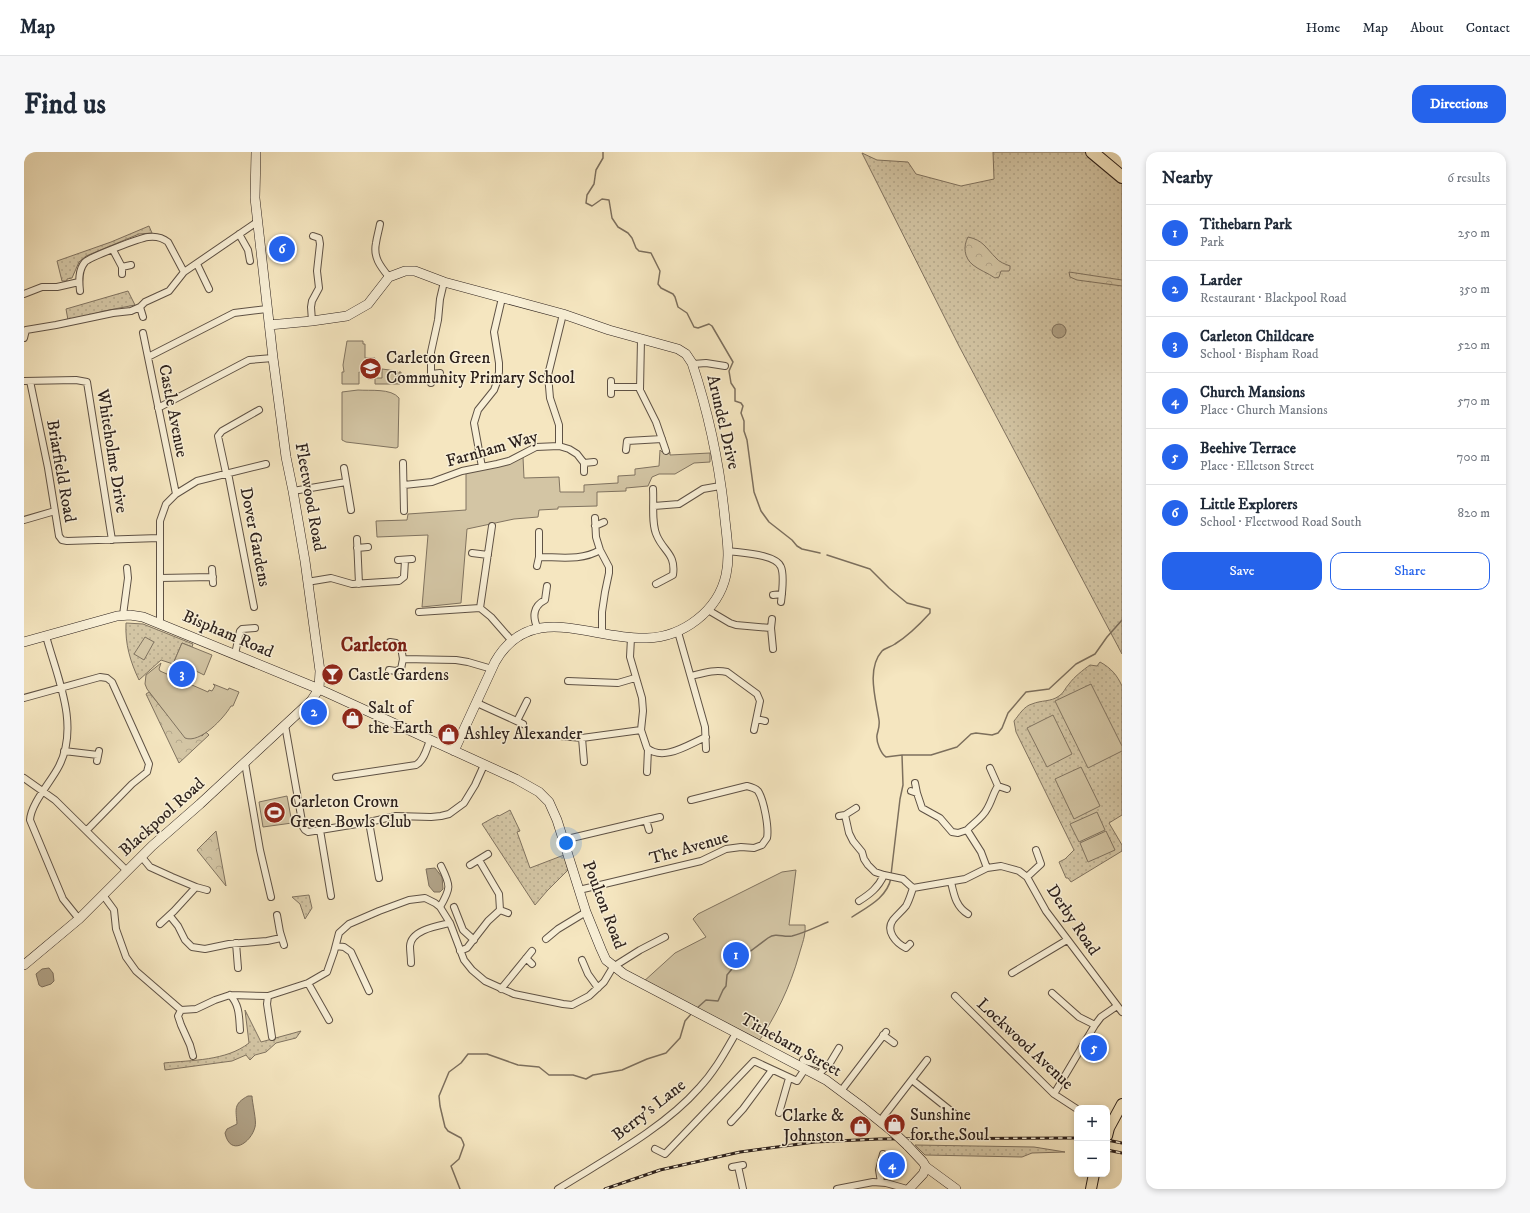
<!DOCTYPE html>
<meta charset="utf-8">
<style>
:root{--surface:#fff;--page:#f6f6f7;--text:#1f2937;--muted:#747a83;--line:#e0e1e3;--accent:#2563eb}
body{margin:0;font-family:"IM FELL DW Pica",serif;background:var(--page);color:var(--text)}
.controls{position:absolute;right:12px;bottom:12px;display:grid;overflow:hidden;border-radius:8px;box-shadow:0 2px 6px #0003}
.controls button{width:36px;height:36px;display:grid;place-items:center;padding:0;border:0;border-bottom:1px solid var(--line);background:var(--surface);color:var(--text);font:20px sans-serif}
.you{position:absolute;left:542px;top:691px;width:14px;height:14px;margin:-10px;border:3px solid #fff;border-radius:50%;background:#1a73e8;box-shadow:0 0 0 6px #1a73e833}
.badge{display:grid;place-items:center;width:26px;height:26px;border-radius:50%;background:var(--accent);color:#fff;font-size:13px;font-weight:700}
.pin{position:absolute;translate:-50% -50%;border:2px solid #fff;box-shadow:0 1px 4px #0006}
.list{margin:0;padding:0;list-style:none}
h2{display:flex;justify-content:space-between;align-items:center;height:52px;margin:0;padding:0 16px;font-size:17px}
h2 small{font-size:13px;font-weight:400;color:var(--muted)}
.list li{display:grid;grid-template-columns:26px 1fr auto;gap:12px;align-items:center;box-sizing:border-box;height:56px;padding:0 16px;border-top:1px solid var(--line)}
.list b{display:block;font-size:15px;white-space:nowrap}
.list p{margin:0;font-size:13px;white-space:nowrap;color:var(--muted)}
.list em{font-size:13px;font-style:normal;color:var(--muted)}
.actions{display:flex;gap:8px;padding:12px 16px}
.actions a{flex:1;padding:9px 0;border:1px solid var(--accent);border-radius:12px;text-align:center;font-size:14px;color:var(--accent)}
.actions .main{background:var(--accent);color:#fff}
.map{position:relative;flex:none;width:1098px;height:1037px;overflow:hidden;border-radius:12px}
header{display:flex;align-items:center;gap:24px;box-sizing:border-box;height:56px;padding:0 20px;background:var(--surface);border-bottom:1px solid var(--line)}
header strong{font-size:19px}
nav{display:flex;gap:22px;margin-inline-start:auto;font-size:14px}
.intro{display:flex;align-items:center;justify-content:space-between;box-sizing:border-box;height:96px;padding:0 24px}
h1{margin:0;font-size:28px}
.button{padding:10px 18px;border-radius:12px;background:var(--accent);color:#fff;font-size:14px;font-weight:700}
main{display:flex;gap:24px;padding:0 24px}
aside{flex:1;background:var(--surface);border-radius:12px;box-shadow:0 2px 6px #0003}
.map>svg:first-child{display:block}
.grass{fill:url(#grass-dots);stroke:#807360}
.forest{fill:url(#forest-crowns);stroke:#807360}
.park{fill:#d3c5a4;stroke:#807360}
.water{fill:#b1a388;stroke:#7c6f5d}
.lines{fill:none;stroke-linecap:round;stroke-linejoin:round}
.stream{stroke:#7c6f5d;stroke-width:1.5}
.street-casing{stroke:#5f5245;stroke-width:8}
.secondary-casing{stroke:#2d211c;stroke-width:10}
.primary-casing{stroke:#2d211c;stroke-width:12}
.highway-casing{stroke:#2d211c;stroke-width:14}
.street{stroke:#f8efd6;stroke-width:6}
.secondary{stroke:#f8efd6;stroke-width:9}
.primary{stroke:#f5e6c0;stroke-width:10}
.highway{stroke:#f5e6c0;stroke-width:12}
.rail-casing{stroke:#2d211c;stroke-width:3}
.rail{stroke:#f8efd6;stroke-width:1.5;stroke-dasharray:4.5;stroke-linecap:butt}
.secondary-bridge-casing{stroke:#2d211c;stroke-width:10;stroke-linecap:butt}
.secondary-bridge{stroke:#f8efd6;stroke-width:9}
.labels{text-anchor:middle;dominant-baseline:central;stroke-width:3;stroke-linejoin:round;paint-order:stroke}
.poi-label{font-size:17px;fill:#2d211c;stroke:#f8efd6;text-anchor:start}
.street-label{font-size:17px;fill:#2d211c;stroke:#f8efd6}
.quarter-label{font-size:19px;font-weight:bold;fill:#7a1f14;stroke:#f8efd6}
</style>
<header>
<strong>Map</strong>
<nav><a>Home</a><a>Map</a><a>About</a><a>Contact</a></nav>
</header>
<div class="intro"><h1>Find us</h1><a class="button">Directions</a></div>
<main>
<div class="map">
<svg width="1098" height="1037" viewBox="0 0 1098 1037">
<defs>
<pattern id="grass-dots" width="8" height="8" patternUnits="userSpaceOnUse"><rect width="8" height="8" fill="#d3c5a4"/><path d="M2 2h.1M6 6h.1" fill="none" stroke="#b5a98d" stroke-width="1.8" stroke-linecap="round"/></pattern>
<pattern id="forest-crowns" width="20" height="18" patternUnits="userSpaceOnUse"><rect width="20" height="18" fill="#d3c5a4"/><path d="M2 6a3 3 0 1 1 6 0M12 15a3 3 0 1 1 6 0" fill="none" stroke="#b5a98d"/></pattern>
</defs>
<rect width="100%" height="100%" fill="#f5e6c0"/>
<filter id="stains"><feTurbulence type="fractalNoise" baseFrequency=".005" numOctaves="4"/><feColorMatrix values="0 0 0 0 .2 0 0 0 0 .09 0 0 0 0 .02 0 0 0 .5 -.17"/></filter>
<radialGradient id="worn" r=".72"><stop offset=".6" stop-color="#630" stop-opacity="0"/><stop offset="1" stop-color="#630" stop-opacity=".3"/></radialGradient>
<path class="grass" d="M969,0H1063L1098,29V502L935,194L838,1L853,8L884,10L892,22L937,34L970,27Z
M125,74L128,81L115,82L62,104L55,110L48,126L43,127V129H38L33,109L87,90Z
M104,139L111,153L80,159L51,167L44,168L42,157Z
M102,471L119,472L169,492L168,495L158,491L149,512L137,508L115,528C106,509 101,492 102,471Z
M1076,510C1087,516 1093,523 1098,534V663L1085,671L1098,693V699L1047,730L1044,726H1042L1035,710L1041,707L1050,698L992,580L990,569C995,563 1000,554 1008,552C1017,548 1027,550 1035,544C1040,541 1041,536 1045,532C1050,525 1059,518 1066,513L1073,514Z
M486,658L496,679L493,680L506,716L540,703L544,718L523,739L511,753L458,672L474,663L475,664Z
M285,743L288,756L281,767L276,752L268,745Z
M221,858L237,890L277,879L272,886L252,891L242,900L231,903L226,908L222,903L208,909L141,918L140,911C168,908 202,909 225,891Z
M891,993L1010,995L1041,1000L1008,1001L998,1005L901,1003Z"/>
<path class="forest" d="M944,85C959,88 962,96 972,106C975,110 981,112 986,114V117L985,119H977L975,125L971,126C964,121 955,118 949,113C940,106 939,94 944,85Z
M1045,120L1098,128V134L1053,128L1046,125Z
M125,540L141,560L178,584L182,580L185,583L155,611L122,542Z
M192,679L202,734L173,698Z"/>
<path class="park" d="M323,189H339V192H341V206H351V221L335,220V232H318V220H320L319,213Z
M358,217L373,219V224H375V220H377L376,232H351V226H358Z
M334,238C346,239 367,236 375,246L374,295L372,296L322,290L318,288V240Z
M636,298L638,300H646V303L686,301V310L670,311L651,322H635L628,325L624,334L602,336V339L573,340V354L534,355V357L515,358L514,365L490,367L443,377L437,451L398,455L404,383L353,385L352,369L383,368L384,362L442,358V321L485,311L499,305L500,326L535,325L536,340H560V333L594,331V324L611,323V317L635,314Z
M121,485L130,490L120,508L110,502Z
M158,491L188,503L180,523L170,518L169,520L149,512Z
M137,511L135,517L136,519L184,540L185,538L188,539L191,534L189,532L204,538L205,536L215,540L209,554H207C200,566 176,592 161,586L123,537L121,532L122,523Z
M1067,532L1098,594V599L1064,616L1031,549Z
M1029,563L1048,602L1023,615L1003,576Z
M1057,615L1076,654L1050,667L1031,627Z
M263,644L268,671L239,675L235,650Z
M1073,660L1081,678L1055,690L1046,672Z
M1082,679L1091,698L1064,710L1056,691Z
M772,718L765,773H781C782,783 778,792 775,803C766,835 752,864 733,892L618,831L651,801L682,785L669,767L674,762L758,720Z"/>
<path class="water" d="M1028 179a7 7 0 1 1 14 0a7 7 0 1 1-14 0Z
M411,716L418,725L419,737L416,740H410L405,734L402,717Z
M25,816L29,821L30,829L27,832L18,835L15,833L12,822L18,817Z
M224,944H228C228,950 233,970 231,975C227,991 206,1005 201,981L203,977L213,972C212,957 209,952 224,944Z"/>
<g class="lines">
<path class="stream" d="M579,0V6L572,18L570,32L563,43L562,51L568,54L578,47L585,48L588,66L594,75L604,81L608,86L612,96L615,99L627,101L636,119L634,132L637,136L649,142L651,145L654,155L663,161L670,175L674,176L685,172L688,174L709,210L705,219L707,231L711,237V249L717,251L719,254L717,261L720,269V279L723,288L730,340L737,359L745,370L768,388L773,394L778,397L796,401
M803,403L846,417L865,436L883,451L906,457V461C896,472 884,484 871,492C867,495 861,496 858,499C842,517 852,548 855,568C856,574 854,578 853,583C852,590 857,602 862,605L878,603
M867,723L876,647L879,633L878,603H907L933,595L947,582L952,581L968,583L974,581L978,576L984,561L1002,540L1025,537L1052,512L1071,502L1083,485L1098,468
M828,765C843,755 863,746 867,726
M672,857L682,848L694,849L699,838L702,834L703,823L716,807L744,786C753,780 759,786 768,784C780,781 792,775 804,770
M436,1037L427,1014L435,1007L440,993L439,990L437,986L424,979L421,975L416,954L415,944L425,920L437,911L444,902H463L494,913L515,915L525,923H549L562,927L569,923L598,918L623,907L642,901L656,886L661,869L668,861"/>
<defs>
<path id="street" d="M356,72C355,78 353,84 352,91C349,105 356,114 365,125
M215,82L224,98L226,109
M89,98L98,115V122
M173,112L185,137
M98,115L107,113
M56,139C55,130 54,118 61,110C66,105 116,86 124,85C131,84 139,86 144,90L160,120
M0,142L18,135H33L55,130
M116,155L119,165
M288,169L287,155L288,149L295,136L293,119L296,92L295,86L289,84
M119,181L152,342
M0,186L2,178L32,173L89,161L107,159L116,155L121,150L145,139L160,120L233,70
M617,187L616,238L632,270L642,299
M124,205L210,161L243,157
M669,212L682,211L701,214
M407,222L416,221
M0,229L52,228L63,230L88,388
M6,229L24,316L35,384L38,388L43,389L135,386
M407,231V200L414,168L416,147L420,130
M587,235H616
M587,242V229
M134,256L225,208L249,206
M535,294V273L526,246L524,223L539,162
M602,298L603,289L638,287
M379,311L380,359
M560,311L570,310
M458,315L450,271L454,258L470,238L473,230L475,220V211L470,180L478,146
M320,316L327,358
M202,321L194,284L198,279L235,258
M204,321L230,455
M380,333L408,330L438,319L473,312L485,309L512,295L535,294L545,297L553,302L560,311V320
M629,337C630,351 627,372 633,384C640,400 652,402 649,423L632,432
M269,339L322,330
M630,354L655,352L679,337L696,334
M571,366L572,385L576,398L585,415V421L581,440L578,460V482
M0,368L31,359
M571,374L580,370
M333,387L335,432
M333,396L344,395
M704,399C717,401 752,402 757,415C760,422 758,442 757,450
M448,401L464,403
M515,405C535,405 558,409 576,398
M374,408L388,407
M513,414L515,405V380
M188,417L189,431
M136,426L189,425
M283,430L307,426L328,432L375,429L380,425L381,408
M749,443L758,442
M456,456L468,374
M684,458L706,471L712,473L747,476L749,497
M395,460L456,456L467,465L488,489
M99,463L104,426L103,416
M136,471V369L142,352L152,342L173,329L242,312
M747,476L748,467
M514,477C508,465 509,454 521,448L523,434
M654,480L681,575L682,597
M22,484C33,525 56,573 35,614C27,630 7,651 6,668L39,747L55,767
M607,486L606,505L618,546L619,559L617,578L623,596C640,610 665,592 682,585
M211,502L216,479L218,477L231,476
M379,507L432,508L444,510L468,517
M365,518L372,519L377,517L379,507L377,495L372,491L366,490
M667,524C679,521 691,517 703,520L733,542L736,549L730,578
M544,529L594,531L611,526
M0,546L76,525L83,526L88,530L125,612L123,620L108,632L63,678
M453,551L499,572
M733,567L741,569
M493,569L503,549
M261,573L279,675L281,678L284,680L345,670L372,664L407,665L417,664L425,662L440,651L451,633L460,613
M525,583L558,586L617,578
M558,586L560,610
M40,599L74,603
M73,609L75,599
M221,611L236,698L247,745
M623,620L624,597
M312,625L392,613C400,609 403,596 406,588
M0,626L31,648L103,719
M891,631L893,641
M974,634L983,637
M887,639L893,641L898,656L916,666L928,680L934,681L943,678L957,700L963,716
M821,663L825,681L829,689L838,700L840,707L844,713L851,720L860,723L879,727L889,736L941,727L963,716L977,714L995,719L1003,725L1022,759L1098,860
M815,664L821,663L832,656
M622,668L625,678
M345,670L355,726
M296,678L307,744
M943,678C950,671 959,665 963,657C968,649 969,641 974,634L966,616
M539,688L636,665
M117,704L126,715L148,725L172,735L150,759L136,772
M446,713L464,702
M1003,725L1017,712L1012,698
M927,730C930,743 932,755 944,762
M172,735L183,738
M555,738L677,709L702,697L717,695L730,696L738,693L743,686C745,676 740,648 734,639C731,636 727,635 723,634L667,648
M79,743L90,758L92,777L102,805L112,819L157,858L172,857L191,848L206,843L244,844L284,831L303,820L310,800L315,781L325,772L355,759L385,748L401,746L411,751L416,755L426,771L440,808L448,818L461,829L490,842L539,852L548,853L565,844L580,830L589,815L616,798L641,785
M835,749C846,742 854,736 860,723
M416,755C427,736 427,734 417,714
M430,755L439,778L450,788
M476,758L484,761
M253,763L256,780L260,793
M146,764L154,774L161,788L168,795L181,797L205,792L243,789L257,786
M522,787L534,777L562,760
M212,791L214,816
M886,792L882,796C872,791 861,779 869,768C873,763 878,759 882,754C885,749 887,742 889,736
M312,794L320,795L327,800L345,839
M436,799L443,796L464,769L476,758L475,742L455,708
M502,806L508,812
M558,808L564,822L574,836
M387,811C387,805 386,800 386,794C387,778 413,774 426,771
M988,821L1043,788
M284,831L305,868
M477,837L508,799
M1028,841L1055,865L1071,873
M206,843C216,853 215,866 216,878
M244,844L243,852L248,885
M931,844L1030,942L1053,957
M157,858L154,864L157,873L166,893L169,904
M859,883L870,891
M779,908C786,911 796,912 801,916
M794,923L806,911L815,896
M888,928L932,963
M817,939L862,880
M1030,942L1071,873L1077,865L1093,854
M755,961L765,926
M856,969L903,908
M707,970L719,957L748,918
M631,997L641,1002L730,909L773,929L781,917
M714,1014L719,1037
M708,1015L719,1013
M857,1030L855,1018L859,1002
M534,1037C580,1008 639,977 675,936C691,919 701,900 712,881
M813,1037L849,1030L862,1031L883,1037"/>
<path id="secondary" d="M245,173L288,169L323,164L344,152L365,125L381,119H391L420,130L539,162L585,178L654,197L662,202L668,211C685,262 696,315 701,368C703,386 706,405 702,423C694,459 659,485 623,486C569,489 507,447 471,510L430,599
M0,490L93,464L106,463L119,465L295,537L492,627L515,640L525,650L533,668L562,760L577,797L582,808L600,822L802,928L837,954L868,979
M0,813L55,767L128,694L176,652L287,549L295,537L296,519L281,409L269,339L262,305L249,206L231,46L232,0
M883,993L899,1010L902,1015L932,1037
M885,1037L899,1022L902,1015"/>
<path id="primary" d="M1083,984L1085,976L1098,952
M1067,1037L1070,1022"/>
<path id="highway" d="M1068,0L1098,25"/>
</defs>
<use href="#street" class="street-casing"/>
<use href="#secondary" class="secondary-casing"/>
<use href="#primary" class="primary-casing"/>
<use href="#highway" class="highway-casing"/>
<use href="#street" class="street"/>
<use href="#secondary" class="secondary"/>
<use href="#primary" class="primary"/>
<use href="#highway" class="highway"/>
<defs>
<path id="rail" d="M1083,988L1098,991
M1083,998L1098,1001
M581,1037L636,1018L716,1000L791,990L855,987L1053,986"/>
</defs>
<use href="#rail" class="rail-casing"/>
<use href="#rail" class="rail"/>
<defs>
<path id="secondary-bridge" d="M868,979L883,993"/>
</defs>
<use href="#secondary-bridge" class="secondary-bridge-casing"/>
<use href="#secondary-bridge" class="secondary-bridge"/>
</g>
<defs>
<symbol id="school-disc" viewBox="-11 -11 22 22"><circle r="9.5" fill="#8f2418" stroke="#f8efd6"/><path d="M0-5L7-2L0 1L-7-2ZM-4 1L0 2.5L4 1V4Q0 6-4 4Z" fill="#fff"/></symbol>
<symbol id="bar-disc" viewBox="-11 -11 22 22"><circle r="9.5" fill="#8f2418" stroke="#f8efd6"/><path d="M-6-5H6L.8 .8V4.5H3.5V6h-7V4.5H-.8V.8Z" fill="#fff"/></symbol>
<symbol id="shop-disc" viewBox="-11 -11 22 22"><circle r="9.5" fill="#8f2418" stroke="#f8efd6"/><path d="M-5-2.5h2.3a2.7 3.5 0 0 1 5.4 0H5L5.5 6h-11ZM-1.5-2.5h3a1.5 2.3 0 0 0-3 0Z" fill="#fff"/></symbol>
<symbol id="stadium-disc" viewBox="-11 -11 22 22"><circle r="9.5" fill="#8f2418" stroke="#f8efd6"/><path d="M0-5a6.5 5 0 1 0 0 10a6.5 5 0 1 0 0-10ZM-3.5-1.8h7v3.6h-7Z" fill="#fff"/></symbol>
</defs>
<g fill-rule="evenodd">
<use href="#school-disc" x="334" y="204" width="25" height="25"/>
<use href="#bar-disc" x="296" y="510" width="25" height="25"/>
<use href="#shop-disc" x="316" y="554" width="25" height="25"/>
<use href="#shop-disc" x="412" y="570" width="25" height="25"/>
<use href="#stadium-disc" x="238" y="648" width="25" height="25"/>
<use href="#shop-disc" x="858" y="960" width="25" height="25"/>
<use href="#shop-disc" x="824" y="962" width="25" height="25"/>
</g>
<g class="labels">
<g class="poi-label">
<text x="362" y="206">Carleton Green<tspan x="362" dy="20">Community Primary School</tspan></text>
<text x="324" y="523">Castle Gardens</text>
<text x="344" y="556">Salt of<tspan x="344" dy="20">the Earth</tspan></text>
<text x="440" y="582">Ashley Alexander</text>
<text x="266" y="650">Carleton Crown<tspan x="266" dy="20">Green Bowls Club</tspan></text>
<text x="886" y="963">Sunshine<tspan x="886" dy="20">for the Soul</tspan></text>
<text x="820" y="964" text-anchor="end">Clarke &amp;<tspan x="820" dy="20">Johnston</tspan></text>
</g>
<g class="street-label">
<text transform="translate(149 259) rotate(79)">Castle Avenue</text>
<text transform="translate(699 270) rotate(77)">Arundel Drive</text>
<text transform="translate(468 297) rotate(-16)">Farnham Way</text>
<text transform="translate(88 299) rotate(81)">Whiteholme Drive</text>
<text transform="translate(37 319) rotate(80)">Briarfield Road</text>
<text transform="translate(286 345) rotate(80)">Fleetwood Road</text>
<text transform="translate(231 385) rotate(79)">Dover Gardens</text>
<text transform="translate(204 482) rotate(23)">Bispham Road</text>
<text transform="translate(138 665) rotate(-42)">Blackpool Road</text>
<text transform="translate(665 696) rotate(-16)">The Avenue</text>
<text transform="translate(580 753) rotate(69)">Poulton Road</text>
<text transform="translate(1049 768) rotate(56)">Derby Road</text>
<text transform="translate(1001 892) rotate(43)">Lockwood Avenue</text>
<text transform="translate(767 893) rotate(29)">Tithebarn Street</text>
<text transform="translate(625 958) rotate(-38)">Berry's Lane</text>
</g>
<g class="quarter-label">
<text x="350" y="493">Carleton</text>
</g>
</g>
<rect width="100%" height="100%" filter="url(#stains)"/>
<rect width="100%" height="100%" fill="url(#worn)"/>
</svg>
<div class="controls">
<button>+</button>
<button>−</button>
</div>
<div class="you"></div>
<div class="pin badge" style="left:712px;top:803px">1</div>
<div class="pin badge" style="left:290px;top:560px">2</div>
<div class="pin badge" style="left:158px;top:522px">3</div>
<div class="pin badge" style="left:868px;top:1013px">4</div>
<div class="pin badge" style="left:1070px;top:896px">5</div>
<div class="pin badge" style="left:258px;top:97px">6</div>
</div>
<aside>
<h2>Nearby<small>6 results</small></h2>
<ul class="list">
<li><span class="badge">1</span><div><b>Tithebarn Park</b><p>Park</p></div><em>250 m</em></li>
<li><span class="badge">2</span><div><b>Larder</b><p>Restaurant · Blackpool Road</p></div><em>350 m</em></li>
<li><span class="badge">3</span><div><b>Carleton Childcare</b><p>School · Bispham Road</p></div><em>520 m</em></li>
<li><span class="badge">4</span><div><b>Church Mansions</b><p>Place · Church Mansions</p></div><em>570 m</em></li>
<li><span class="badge">5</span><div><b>Beehive Terrace</b><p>Place · Elletson Street</p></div><em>700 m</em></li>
<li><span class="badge">6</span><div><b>Little Explorers</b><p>School · Fleetwood Road South</p></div><em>820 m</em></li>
</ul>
<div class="actions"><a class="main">Save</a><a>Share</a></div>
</aside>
</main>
